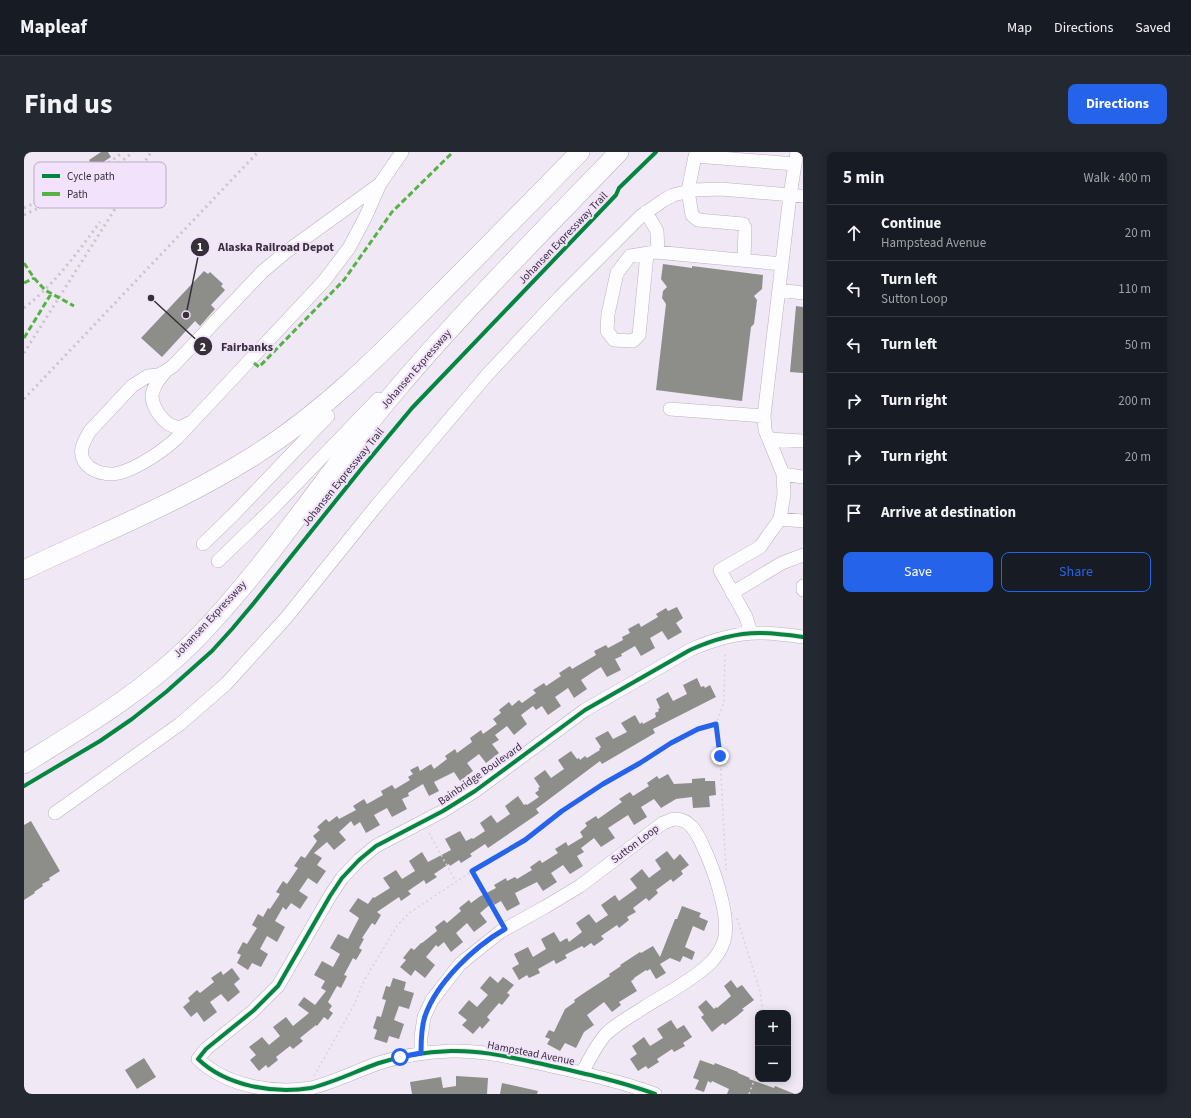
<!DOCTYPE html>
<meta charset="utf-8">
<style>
:root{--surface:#171b24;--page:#242831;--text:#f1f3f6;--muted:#9ea1a6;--line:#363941;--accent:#2563eb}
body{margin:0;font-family:"Source Sans 3",sans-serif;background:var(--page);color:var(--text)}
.controls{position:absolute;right:12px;bottom:12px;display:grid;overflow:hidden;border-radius:8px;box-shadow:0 2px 10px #0003}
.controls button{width:36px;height:36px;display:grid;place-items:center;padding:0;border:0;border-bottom:1px solid var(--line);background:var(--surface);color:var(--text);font:20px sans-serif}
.stop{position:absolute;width:12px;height:12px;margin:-9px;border:3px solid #2563eb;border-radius:50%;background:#fff}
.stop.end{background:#2563eb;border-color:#fff;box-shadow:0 1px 4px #0008}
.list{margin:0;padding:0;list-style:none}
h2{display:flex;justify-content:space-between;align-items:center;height:52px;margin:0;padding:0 16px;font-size:17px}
h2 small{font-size:13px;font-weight:400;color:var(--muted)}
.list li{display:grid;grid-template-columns:26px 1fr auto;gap:12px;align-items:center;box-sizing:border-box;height:56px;padding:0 16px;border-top:1px solid var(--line)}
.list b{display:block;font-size:15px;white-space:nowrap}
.list p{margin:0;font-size:13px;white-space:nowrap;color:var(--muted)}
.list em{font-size:13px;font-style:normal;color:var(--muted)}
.actions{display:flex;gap:8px;padding:12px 16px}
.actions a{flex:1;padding:9px 0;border:1px solid var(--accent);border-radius:8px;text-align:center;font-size:14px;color:var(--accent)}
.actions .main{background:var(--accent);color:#fff}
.icon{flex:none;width:22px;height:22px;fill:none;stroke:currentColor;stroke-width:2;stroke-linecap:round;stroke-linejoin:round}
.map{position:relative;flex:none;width:779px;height:942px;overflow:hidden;border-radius:8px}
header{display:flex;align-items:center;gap:24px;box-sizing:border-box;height:56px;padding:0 20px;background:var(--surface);border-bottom:1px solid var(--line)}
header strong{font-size:19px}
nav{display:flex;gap:22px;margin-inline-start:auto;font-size:14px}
.intro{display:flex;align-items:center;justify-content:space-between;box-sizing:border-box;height:96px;padding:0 24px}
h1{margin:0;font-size:28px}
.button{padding:10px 18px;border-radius:8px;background:var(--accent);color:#fff;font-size:14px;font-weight:700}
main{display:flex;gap:24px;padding:0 24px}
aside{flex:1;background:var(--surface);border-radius:8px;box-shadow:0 2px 10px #0003}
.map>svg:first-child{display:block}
.building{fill:#8d8e8a}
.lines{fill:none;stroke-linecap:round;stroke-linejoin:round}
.minor-casing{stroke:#b9b2bc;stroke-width:14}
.highway-casing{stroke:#b9b2bc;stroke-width:20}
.path{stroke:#d7d4d8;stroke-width:1.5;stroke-dasharray:2 3;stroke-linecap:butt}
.minor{stroke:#fdfcfe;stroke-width:13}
.highway{stroke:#fdfcfe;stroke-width:19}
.rail{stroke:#c8c6c9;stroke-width:3;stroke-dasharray:2 4;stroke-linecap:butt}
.quiet{stroke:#56b246;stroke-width:3;stroke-dasharray:6 3;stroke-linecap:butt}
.cycleway-casing{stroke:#f3e2fb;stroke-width:6}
.cycleway{stroke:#00873e;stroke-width:4}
.route{stroke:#2563eb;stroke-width:5}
.labels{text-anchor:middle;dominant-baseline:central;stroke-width:4;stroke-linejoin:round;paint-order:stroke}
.street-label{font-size:11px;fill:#363039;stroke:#f3e2fb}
.key{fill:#f3e2fb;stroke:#baadc1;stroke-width:1}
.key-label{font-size:11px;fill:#363039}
.leader{fill:none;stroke:#363039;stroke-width:1.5}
.callout-dot{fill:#363039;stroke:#f3e2fb;stroke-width:1.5}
.mark-label{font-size:12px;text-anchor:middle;font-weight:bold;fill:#fff}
.callout-label{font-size:12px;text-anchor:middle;font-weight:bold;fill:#363039;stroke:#f3e2fb;stroke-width:4;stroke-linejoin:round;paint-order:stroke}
</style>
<header>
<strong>Mapleaf</strong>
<nav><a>Map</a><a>Directions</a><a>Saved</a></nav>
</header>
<div class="intro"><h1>Find us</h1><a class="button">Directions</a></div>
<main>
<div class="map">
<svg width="779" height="942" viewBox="0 0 779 942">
<rect width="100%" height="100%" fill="#f1e8f5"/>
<path class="building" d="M77,0H84L87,5L70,16L65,8Z
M639,112L668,116V114L739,123L738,137L730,144L733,148L730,172L727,175L718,249L632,238L642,152L638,146L639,139L643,135L637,127Z
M180,119L184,122L186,120L199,132L197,134L201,138L187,153L191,157L176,174L171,169L138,205L117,186Z
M772,154L779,155V221L766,220Z
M653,455L659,466L652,471L658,480L644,488L638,479L626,486L631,496L617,504L611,494L597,502L598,504L591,507L597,518L583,525L577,515L569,520L557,528L563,537L550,546L544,536L531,545L537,554L524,563L518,554L512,558L509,554L497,563L503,572L490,583L483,574L471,583L475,588L468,592L475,601L462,611L455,602L443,611L449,619L436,629L430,620L410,630L415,639L405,644L399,632L384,641L385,644L378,647L383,657L368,665L363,656L350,663L356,673L342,681L336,670L330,674L327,669L315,680L322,688L310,698L303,690L290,701L298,706L293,713L302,719L293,732L284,726L275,739L284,745L276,757L267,751L262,758L259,755L251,769L261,775L253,790L243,784L236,797L244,802L237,815L228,811L224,818L213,811L217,803L213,801L219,790L223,792L233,776L228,773L234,762L239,765L244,756L246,757L256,742L252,740L259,729L263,732L274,716L270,714L277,704L281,706L293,689L289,684L296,678L293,675L302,667L305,670L313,664L315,667L332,658L329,654L340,647L343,652L359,643L357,639L368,633L371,637L386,628L384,625L389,622L386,618L394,614L396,619L407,612L410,617L423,607L421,604L431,597L433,601L448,590L446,586L457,578L459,582L473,572L469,567L477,561L475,558L485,550L488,554L495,548L498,551L512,541L509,538L520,531L522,534L537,524L535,521L546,514L548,517L572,503L570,499L582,493L584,496L599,488L598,485L606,481L604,477L615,471L617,475L634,465L632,462L642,456L644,459Z
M673,526L677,535L680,534L681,536L686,533L692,545L629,577L631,581L578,612L576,609L512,657L515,661L464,696L461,692L446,702L448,704L437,711L435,708L426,714L425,712L410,722L413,725L402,732L400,728L384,739L387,742L377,749L375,745L353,760L357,763L351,773L348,771L338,786L340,787L335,796L338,798L332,808L329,806L320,823L323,824L317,836L313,834L304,850L308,854L305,858L309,861L304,868L300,865L293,874L292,873L276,886L279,889L269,897L266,894L252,905L254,908L244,916L242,913L235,919L226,908L232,903L225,895L238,885L245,893L256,884L249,875L262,865L269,874L285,861L274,853L280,845L291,853L302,839L297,836L301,829L290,823L298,809L309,815L316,802L306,796L314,782L324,787L335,766L325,759L334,746L344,752L349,745L350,746L366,736L359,726L372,718L378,727L391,719L385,709L398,700L404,710L427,698L421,687L436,679L442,689L448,686L449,687L461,679L456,671L467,663L473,671L486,662L481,654L494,644L500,653L502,652L503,653L515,645L511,641L515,638L514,636L516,635L510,626L521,618L527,626L540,617L534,608L547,599L553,607L555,606L556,608L561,604L563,606L576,598L575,597L577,595L571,586L584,579L589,587L603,580L597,571L611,563L616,572L618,570L619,572L632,565L631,561L635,559L634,557L636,556L632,547L644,540L649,549L663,542L659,533Z
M644,622L650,632L668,631V627L681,626V629H691L692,643L685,644L686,655L669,656L668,645L652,647L637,656L630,647L617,655L623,665L610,673L604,663L584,676L591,686L577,695L570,686L557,696L560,700L553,704L559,714L546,722L539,713L527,721L533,730L519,739L513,730L491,741L496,752L483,759L477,749L470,753L469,750L456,761L463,770L450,780L443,771L432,781L439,790L427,800L420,790L414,795L412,793L402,805L411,813L401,826L391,818L387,824L376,815L382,808L379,806L387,796L390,798L397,791H398L413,779L411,775L420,768L423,771L437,759L435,756L445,748L447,751L455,745L472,736L470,733L482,726L483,729L491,725L493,727L508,718L506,715L516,708L518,711L534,701L531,697L542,690L544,694L559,685L556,680L563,674L561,671L572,664L574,667L598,650L595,647L606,640L609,644L625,634L623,631L633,624L635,627Z
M7,669L36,719L25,726L26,728L18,732L19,734L10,740L11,741L0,748V673Z
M643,699L650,708L656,702L665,713L657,719L659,722L649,730L647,727L632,738L634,741L625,749L622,746L609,756L612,760L603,765L605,768L595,776L593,773L577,784L580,787L570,794L567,791L560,796L558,794L541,803L543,806L532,812L530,808L514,817L516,821L505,826L503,823L495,828L488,816L495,812L490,802L504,795L509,805L522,797L517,787L530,780L536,790L543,786L545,790L558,780L552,771L565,762L572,771L584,763L577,753L591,743L595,749L613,736L606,727L618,717L625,726L637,717L631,708Z
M658,754L677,761L675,765L684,769L680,779L669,774L661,795L671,800L668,808L659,804L656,810L646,806L636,812L642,821L632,827L626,817L623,819L622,818L610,826V827L607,829L613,839L595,850L597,853L588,860L580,850L563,863L570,873L560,880L552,896L541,891L536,899L523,892L526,887L521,885L525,878L530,880L541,857L551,850L550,848L557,843L586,824L585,822L597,814L596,813L616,800L617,801L629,794L636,805L651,767H653Z
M208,816L216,827L210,832L216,840L204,850L197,842L186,850L193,860L180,870L173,860L167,865L159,855L166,849L164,846L173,838L176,841L190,830L187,826L197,819L199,823Z
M466,824L474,831L479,825L490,833L483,841L486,843L478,853L475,851L463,865L466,868L458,877L456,874L449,882L438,873L443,868L434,861L445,848L453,855L464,843L456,836Z
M369,826L382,830L380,838L390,841L385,857L375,854L370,868L380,872L375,887L365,884L363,891L350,887L353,878L349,876L353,864L357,865L362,848L358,847L362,834L366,835Z
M707,828L713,836L718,833L730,848L718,857L720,858L713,864L701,873L699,871L688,880L677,865L680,863L674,855L682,848L690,857L692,855L693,856L707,844L700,834Z
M647,868L653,877L660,873L668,885L659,891L661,894L650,900L648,897L633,907L635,910L624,917L622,914L614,919L606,907L613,902L608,894L620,885L626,894L639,886L633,877Z
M120,906L132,925L113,937L101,918Z
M676,908L690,913L691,911L714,920V921L726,926L725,927L750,936L751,934L771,942H703L705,937L688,929L687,931L684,929L680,940L671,937L675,928L669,926Z
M432,924L464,926L463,942H388L386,930L417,925L419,936L432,934Z
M478,931L514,939L513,942H476Z"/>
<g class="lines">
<defs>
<path id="minor" d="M675,0L671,4L664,39L668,63L674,68L719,72L721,76L720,108
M671,4L771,12
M356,32L262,100L238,120L149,214L142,219L134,223L124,224L108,234L66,279C63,284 59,290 58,296C54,316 79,325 95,321C114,316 139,299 153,286L300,129L325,96L341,66L356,32L378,0
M622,60L633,79L634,100
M623,102L615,183L609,189L590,188L583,179L584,162L593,121L606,104L631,100L758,112
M755,138L779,141
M142,219C136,226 129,234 128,244C128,255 140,273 152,275C157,276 162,273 167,270
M646,257L740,264
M745,287L779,289
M759,322L779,325
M756,367L779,369
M179,392L209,363L304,264
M194,409L249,356L354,247
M779,438V434
M708,441L758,411L779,403
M727,481L722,465L696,418L736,395L756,367L760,342L759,322L741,278L740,264L766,43L773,0
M31,661L156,572L202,532L262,466L353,353L463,223L536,145L617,64L640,48L649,43L670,38L697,37L779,44
M397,901V885L400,865L408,848L436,812L476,780L521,755L556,734L639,671C643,670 647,667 651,667C666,667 673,681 678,692C689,715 707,764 700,789C697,798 690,808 683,814C665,830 642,842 622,854C609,863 593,871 582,882C572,893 565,908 558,921
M631,942C593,928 553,920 514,911C485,905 456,898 427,899C402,900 379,903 355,911C332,919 311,930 287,936C249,942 202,934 174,907L182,897L229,859L254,834L306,744L318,726L335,708L352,694L419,659L451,639L561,558L666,498C688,488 711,481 735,481C750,481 765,483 779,485"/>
<path id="highway" d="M0,418C77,381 159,349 231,303C299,260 356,203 412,146C460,98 508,49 556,0
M0,612C60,575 121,539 171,488C246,411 304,318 374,236C444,154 520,78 595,0"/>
</defs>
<use href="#minor" class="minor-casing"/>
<use href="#highway" class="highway-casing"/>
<path class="path" d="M692,572L696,604L702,718
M405,681L432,730L448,719L475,767
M448,719L501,688L538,659L579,632L617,611L647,591L674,577L692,572L700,550L701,502
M713,766L736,839L739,861
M290,924L329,855L341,827L373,774L385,761L432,730
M725,942L734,918"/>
<use href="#minor" class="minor"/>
<use href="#highway" class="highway"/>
<path class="rail" d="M0,56C34,40 69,24 99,0
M0,63C39,44 76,28 109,0
M0,156C31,132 53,101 76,70
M0,201L127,0
M0,247L234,0"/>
<path class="quiet" d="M0,111L10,126L21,138L50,154
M0,131L10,126
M0,186L27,142
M230,211L235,215L320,128L368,60L429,0"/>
<defs>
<path id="cycleway" d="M0,634L76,589L108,567L142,540L188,499L208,477L229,452L338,316L388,256L592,43L595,36L632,0
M631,942C593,928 553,920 514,911C485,905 456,898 427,899C402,900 379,903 355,911C332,919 311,930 287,936C249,942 202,934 174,907L182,897L229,859L254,834L306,744L318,726L335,708L352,694L419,659L451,639L561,558L666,498C688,488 711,481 735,481C750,481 765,483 779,485"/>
</defs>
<use href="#cycleway" class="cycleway-casing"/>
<use href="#cycleway" class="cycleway"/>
</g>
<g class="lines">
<path class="route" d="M376,905L397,901C397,889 397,876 401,864C413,830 450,795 481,777L448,719L501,688L538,659L579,632L616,611L647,591L674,577L692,572L696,604"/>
</g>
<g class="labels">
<g class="street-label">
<text transform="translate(539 86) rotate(-46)">Johansen Expressway Trail</text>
<text transform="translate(392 217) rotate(-49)">Johansen Expressway</text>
<text transform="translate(319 325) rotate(-51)">Johansen Expressway Trail</text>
<text transform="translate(186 467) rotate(-47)">Johansen Expressway</text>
<text transform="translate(456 622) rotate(-35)">Bainbridge Boulevard</text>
<text transform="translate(611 692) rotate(-37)">Sutton Loop</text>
<text transform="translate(507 901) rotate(11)">Hampstead Avenue</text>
</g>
</g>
<rect x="10" y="10" width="132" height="46" rx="6" class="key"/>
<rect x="18" y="22" width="18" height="4" fill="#00873e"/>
<rect x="18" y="40" width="18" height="4" fill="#56b246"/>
<g class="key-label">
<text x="43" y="28">Cycle path</text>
<text x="43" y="46">Path</text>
</g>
<path class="leader" d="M162 163L176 95M127 146L179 194"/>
<g class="callout-dot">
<circle cx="162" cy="163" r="4"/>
<circle cx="127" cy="146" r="4"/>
<circle cx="176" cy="95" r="10"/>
<circle cx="179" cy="194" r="10"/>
</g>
<g class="mark-label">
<text x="176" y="99">1</text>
<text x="179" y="199">2</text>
</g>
<g class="callout-label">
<text x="252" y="99">Alaska Railroad Depot</text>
<text x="223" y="199">Fairbanks</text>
</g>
</svg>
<div class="controls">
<button>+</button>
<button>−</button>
</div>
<div class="stop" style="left:376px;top:905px"></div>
<div class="stop end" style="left:696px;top:604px"></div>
</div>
<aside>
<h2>5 min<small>Walk · 400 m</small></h2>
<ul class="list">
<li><svg class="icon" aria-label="ahead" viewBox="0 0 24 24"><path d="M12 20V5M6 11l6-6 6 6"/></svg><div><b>Continue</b><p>Hampstead Avenue</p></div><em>20 m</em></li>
<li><svg class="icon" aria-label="left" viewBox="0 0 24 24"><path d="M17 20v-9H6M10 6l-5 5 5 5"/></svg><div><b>Turn left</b><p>Sutton Loop</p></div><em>110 m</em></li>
<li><svg class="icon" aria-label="left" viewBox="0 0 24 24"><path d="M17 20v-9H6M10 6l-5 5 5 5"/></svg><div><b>Turn left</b></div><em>50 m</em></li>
<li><svg class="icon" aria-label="right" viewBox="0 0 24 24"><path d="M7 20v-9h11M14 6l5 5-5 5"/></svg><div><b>Turn right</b></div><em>200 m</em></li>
<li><svg class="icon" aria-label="right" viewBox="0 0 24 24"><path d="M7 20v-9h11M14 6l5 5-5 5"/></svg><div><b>Turn right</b></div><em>20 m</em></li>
<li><svg class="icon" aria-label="arrive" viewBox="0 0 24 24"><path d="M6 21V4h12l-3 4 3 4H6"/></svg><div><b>Arrive at destination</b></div></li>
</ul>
<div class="actions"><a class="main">Save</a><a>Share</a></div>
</aside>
</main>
